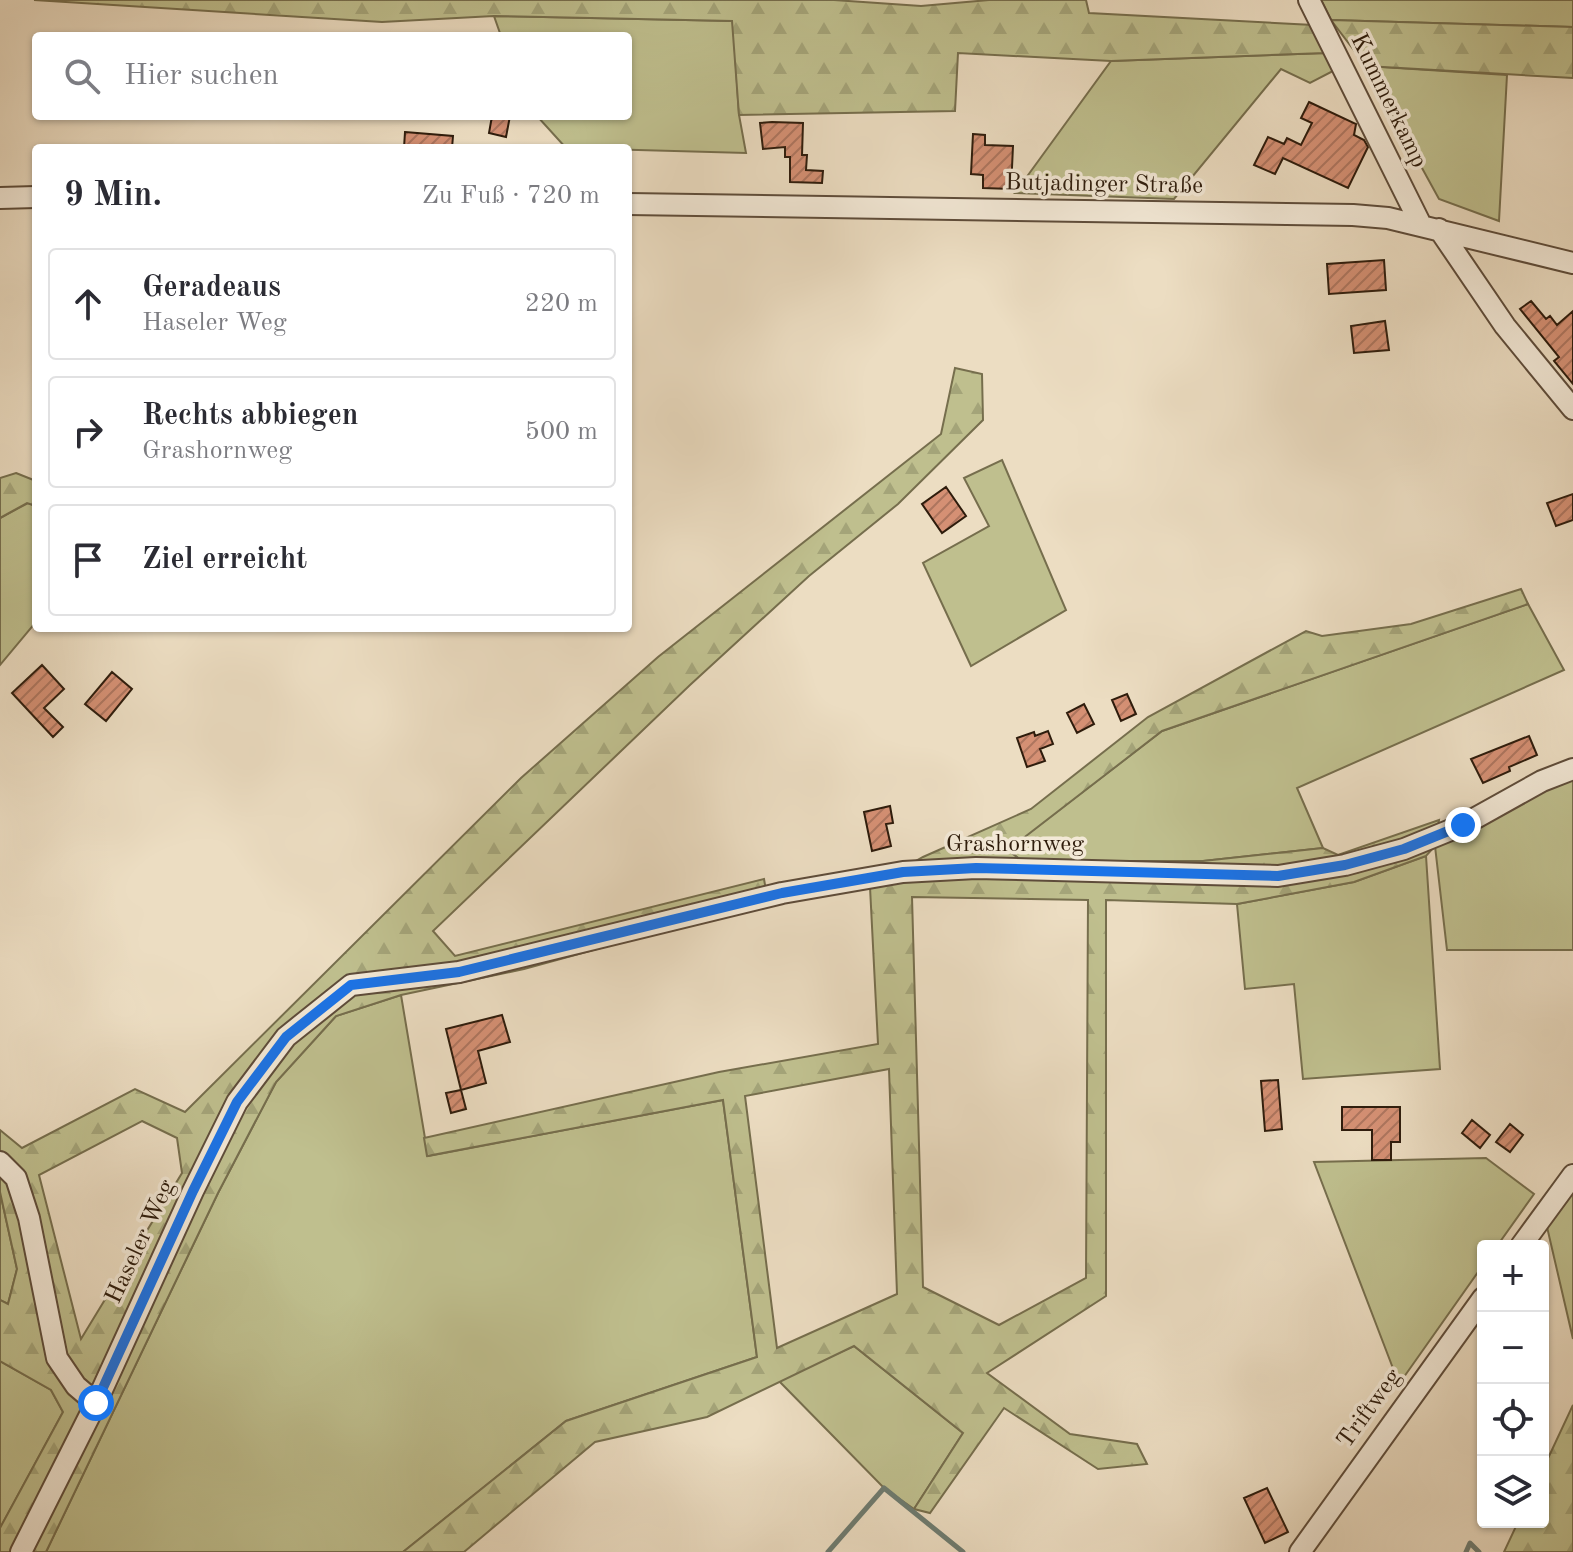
<!DOCTYPE html>
<html lang="de">
<meta charset="utf-8">
<style>
:root{--surface:#fff;--page:#f2f2f3;--text:#2b2b33;--muted:#7c7c81;--line:#e1e1e2}
body{margin:0;font-family:"Old Standard TT",serif;background:var(--page);color:var(--text)}
.controls{position:absolute;right:24px;bottom:24px;display:grid;overflow:hidden;border-radius:8px;box-shadow:0 2px 6px #0004}
.controls button{width:72px;height:72px;display:grid;place-items:center;padding:0;border:0;border-bottom:2px solid var(--line);background:var(--surface);color:var(--text);font:40px sans-serif}
.stop{position:absolute;width:24px;height:24px;margin:-18px;border:6px solid #1a73e8;border-radius:50%;background:#fff}
.stop.end{background:#1a73e8;border-color:#fff;box-shadow:0 2px 8px #0008}
.list{margin:0;padding:0;list-style:none}
h2{display:flex;justify-content:space-between;align-items:center;height:104px;margin:0;padding:0 32px;font-size:34px}
h2 small{font-size:26px;font-weight:400;color:var(--muted)}
.list li{display:grid;grid-template-columns:52px 1fr auto;gap:24px;align-items:center;box-sizing:border-box;height:112px;margin:0 16px 16px;padding:0 16px;border:2px solid var(--line);border-radius:8px}
.list b{display:block;font-size:30px;white-space:nowrap}
.list p{margin:0;font-size:26px;white-space:nowrap;color:var(--muted)}
.list em{font-size:26px;font-style:normal;color:var(--muted)}
.icon{flex:none;width:44px;height:44px;fill:none;stroke:currentColor;stroke-width:2;stroke-linecap:round;stroke-linejoin:round}
.map{position:relative;flex:none;width:1573px;height:1552px;overflow:hidden}
.search{position:absolute;background:var(--surface);box-shadow:0 2px 6px #0004;left:32px;top:32px;width:600px;height:88px;display:flex;align-items:center;gap:20px;box-sizing:border-box;padding:0 28px;border-radius:8px;color:var(--muted);font-size:30px}
.panel{position:absolute;background:var(--surface);box-shadow:0 2px 6px #0004;left:32px;top:144px;width:600px;height:488px;border-radius:8px}
.map>svg:first-child{display:block}
.green{fill:#bfbf8e;stroke:#766e4d;stroke-width:2}
.forest{fill:url(#forest-firs);stroke:#766e4d;stroke-width:2;fill-rule:evenodd}
.lines{fill:none;stroke-linecap:round;stroke-linejoin:round}
.stream{stroke:#6e7c71;stroke-width:5}
.building{fill:url(#building-hatch);stroke:#2e1c0c;stroke-width:2}
.minor-casing{stroke:#5e4c3a;stroke-width:24}
.minor{stroke:#f3e9d7;stroke-width:20}
.route{stroke:#1a73e8;stroke-width:10}
.labels{text-anchor:middle;dominant-baseline:central;stroke-width:7;stroke-linejoin:round;paint-order:stroke}
.street-label{font-size:24px;fill:#2e1c0c;stroke:#f3e9d7}
</style>
<div class="map">
<svg width="1573" height="1552" viewBox="0 0 1573 1552">
<defs>
<pattern id="forest-firs" width="22" height="20" patternUnits="userSpaceOnUse" patternTransform="scale(2)"><rect width="22" height="20" fill="#bfbf8e"/><path d="M5 1l3.5 6h-7zM16 11l3.5 6h-7z" fill="#a4a479"/></pattern>
<pattern id="building-hatch" width="6" height="6" patternUnits="userSpaceOnUse" patternTransform="scale(2)"><rect width="6" height="6" fill="#d59074"/><path d="M-1 1l2-2M0 6l6-6M5 7l2-2" fill="none" stroke="#ad755e"/></pattern>
</defs>
<rect width="100%" height="100%" fill="#ecddc2"/>
<filter id="stains"><feTurbulence type="fractalNoise" baseFrequency=".0025" numOctaves="4"/><feColorMatrix values="0 0 0 0 .2 0 0 0 0 .09 0 0 0 0 .02 0 0 0 .5 -.17"/></filter>
<radialGradient id="worn" r=".72"><stop offset=".6" stop-color="#630" stop-opacity="0"/><stop offset="1" stop-color="#630" stop-opacity=".3"/></radialGradient>
<path class="green" d="M1321,0H1573V27L1331,20Z
M494,16L733,21L739,115L746,153L566,148L537,116H628V36H501Z
M1325,53L1333,71L1310,83L1281,69L1174,199L1015,193L1111,61Z
M1366,66L1507,75L1499,221L1439,199Z
M1002,460L1066,610L971,666L923,563L989,526L964,478Z
M28,503L36,506V622L0,665V518Z
M1528,604L1564,670L1297,788L1323,848L1203,861H1022L1007,850L1162,731Z
M1573,776V950H1447L1435,846Z
M1426,856L1440,1069L1303,1079L1294,984L1245,989L1237,904L1354,882Z
M401,995L428,1156L723,1100L757,1357L566,1421L403,1552H46L218,1193L276,1082L336,1016Z
M1486,1158L1534,1194L1497,1246H1483V1265L1399,1384L1314,1162Z
M1573,1175V1339L1544,1214Z
M0,1192L17,1269L8,1304L0,1300Z
M854,1346L963,1433L914,1509L884,1488L778,1380Z
M0,1361L51,1390L63,1412L0,1528Z"/>
<path class="forest" d="M34,0H834L921,6L989,0H1086L1089,13L1313,25L1325,53L1111,61L958,53L955,111L739,115L732,21L494,16L382,22Z
M1331,20L1573,27V78L1366,66Z
M955,368L982,374L983,420L898,504L809,576L690,685L433,931L455,956L764,879L768,902L524,969L401,995L336,1016L276,1082L218,1193L46,1552H0V1528L63,1412L51,1390L0,1361V1300L8,1304L17,1269L0,1192V1130L22,1148L135,1089L185,1112L521,778L658,657L941,434ZM142,1121L177,1138L182,1173L81,1339L39,1175Z
M16,473L36,481V506L27,503L0,518V478Z
M1521,589L1528,604L1162,731L1008,850L1022,861H1203L1323,848L1338,855L1439,820L1435,846L1426,856L1354,882L1237,904L1106,900V1296L987,1373L1070,1434L1137,1444L1147,1464L1098,1469L1004,1408L930,1513L914,1509L963,1433L854,1346L707,1417L595,1442L464,1552H403L566,1421L757,1357L723,1100L427,1156L424,1138L719,1072L878,1044L870,887L923,857L1031,809L1148,717L1306,631L1322,636L1411,624ZM912,897L1088,900L1086,1278L999,1325L923,1287ZM889,1069L897,1294L777,1348L745,1096Z
M1573,1405V1552H1504L1518,1522H1543V1469Z"/>
<g class="lines">
<path class="stream" d="M828,1552L884,1488L963,1552
M1466,1552L1470,1543L1479,1552"/>
</g>
<path class="building" d="M1309,102L1356,124L1354,135L1364,140L1368,147L1348,188L1283,158L1275,174L1254,165L1268,137L1284,144L1287,138L1301,145L1312,123L1301,118Z
M492,116H510L506,137L489,133Z
M772,122L803,123L802,155H807L806,170L823,171L822,183L790,182V157H785V147L763,149L760,123Z
M405,132L453,136L452,148H404Z
M973,134L985,135V145L1013,146L1011,189L983,188V175L971,174Z
M1384,260L1386,290L1329,294L1327,264Z
M1531,301L1546,319L1550,316L1557,325L1573,311V384L1554,361L1559,357L1520,309Z
M1385,321L1389,350L1354,353L1351,326Z
M946,487L966,516L942,533L922,504Z
M1573,494V520L1556,526L1547,503Z
M42,665L64,689L44,708L63,727L53,737L12,693Z
M112,672L132,689L106,721L85,704Z
M1127,694L1136,714L1121,721L1112,700Z
M1084,704L1094,724L1077,733L1067,713Z
M1048,731L1053,744L1040,749L1045,761L1027,767L1017,738L1034,732L1035,736Z
M1529,736L1537,755L1509,767L1510,771L1483,783L1471,759Z
M890,806L893,823L886,824L891,846L872,851L864,812Z
M502,1015L510,1042L478,1051L486,1083L461,1090L446,1029Z
M1278,1080L1282,1129L1265,1131L1261,1081Z
M461,1090L466,1109L451,1113L446,1093Z
M1342,1107H1400V1142H1391V1160H1372V1130H1342Z
M1472,1120L1490,1135L1480,1148L1462,1133Z
M1510,1124L1523,1135L1510,1152L1496,1142Z
M1267,1488L1288,1532L1265,1543L1244,1498Z"/>
<g class="lines">
<defs>
<path id="minor" d="M1309,0L1421,225
M0,198L36,197
M628,204L1353,215L1388,218L1573,263
M1439,229L1505,326L1573,409
M0,1162L16,1178L29,1218L57,1358L76,1386L96,1403
M1521,1246L1573,1175
M21,1552L96,1403L193,1191L237,1102L286,1037L351,985L459,972L782,893L903,872L976,868L1278,876L1345,865L1404,849L1463,825L1542,781L1573,769
M1300,1552L1483,1298"/>
</defs>
<use href="#minor" class="minor-casing"/>
<use href="#minor" class="minor"/>
</g>
<g class="lines">
<path class="route" d="M96,1403L193,1191L237,1102L286,1037L351,985L459,972L782,893L903,872L976,868L1278,876L1345,865L1404,849L1463,825"/>
</g>
<g class="labels">
<g class="street-label">
<text transform="translate(1388 101) rotate(64)">Kummerkamp</text>
<text transform="translate(1104 185) rotate(1)">Butjadinger Straße</text>
<text x="1015" y="845">Grashornweg</text>
<text transform="translate(141 1242) rotate(-65)">Haseler Weg</text>
<text transform="translate(1370 1409) rotate(-54)">Triftweg</text>
</g>
</g>
<rect width="100%" height="100%" filter="url(#stains)"/>
<rect width="100%" height="100%" fill="url(#worn)"/>
</svg>
<div class="controls">
<button>+</button>
<button>−</button>
<button><svg class="icon" aria-label="locate" viewBox="0 0 24 24"><circle cx="12" cy="12" r="6"/><path d="M12 2v4M12 18v4M2 12h4M18 12h4"/></svg></button>
<button><svg class="icon" aria-label="layers" viewBox="0 0 24 24"><path d="M12 4l9 5-9 5-9-5zM3 14l9 5 9-5"/></svg></button>
</div>
<div class="stop" style="left:96px;top:1403px"></div>
<div class="stop end" style="left:1463px;top:825px"></div>
<div class="search"><svg class="icon" aria-label="search" viewBox="0 0 24 24"><circle cx="10" cy="10" r="6"/><path d="M15 15l6 6"/></svg>Hier suchen</div>
<section class="panel">
<h2>9 Min.<small>Zu Fuß · 720 m</small></h2>
<ul class="list">
<li><svg class="icon" aria-label="ahead" viewBox="0 0 24 24"><path d="M12 20V5M6 11l6-6 6 6"/></svg><div><b>Geradeaus</b><p>Haseler Weg</p></div><em>220 m</em></li>
<li><svg class="icon" aria-label="right" viewBox="0 0 24 24"><path d="M7 20v-9h11M14 6l5 5-5 5"/></svg><div><b>Rechts abbiegen</b><p>Grashornweg</p></div><em>500 m</em></li>
<li><svg class="icon" aria-label="arrive" viewBox="0 0 24 24"><path d="M6 21V4h12l-3 4 3 4H6"/></svg><div><b>Ziel erreicht</b></div></li>
</ul>
</section>
</div>
